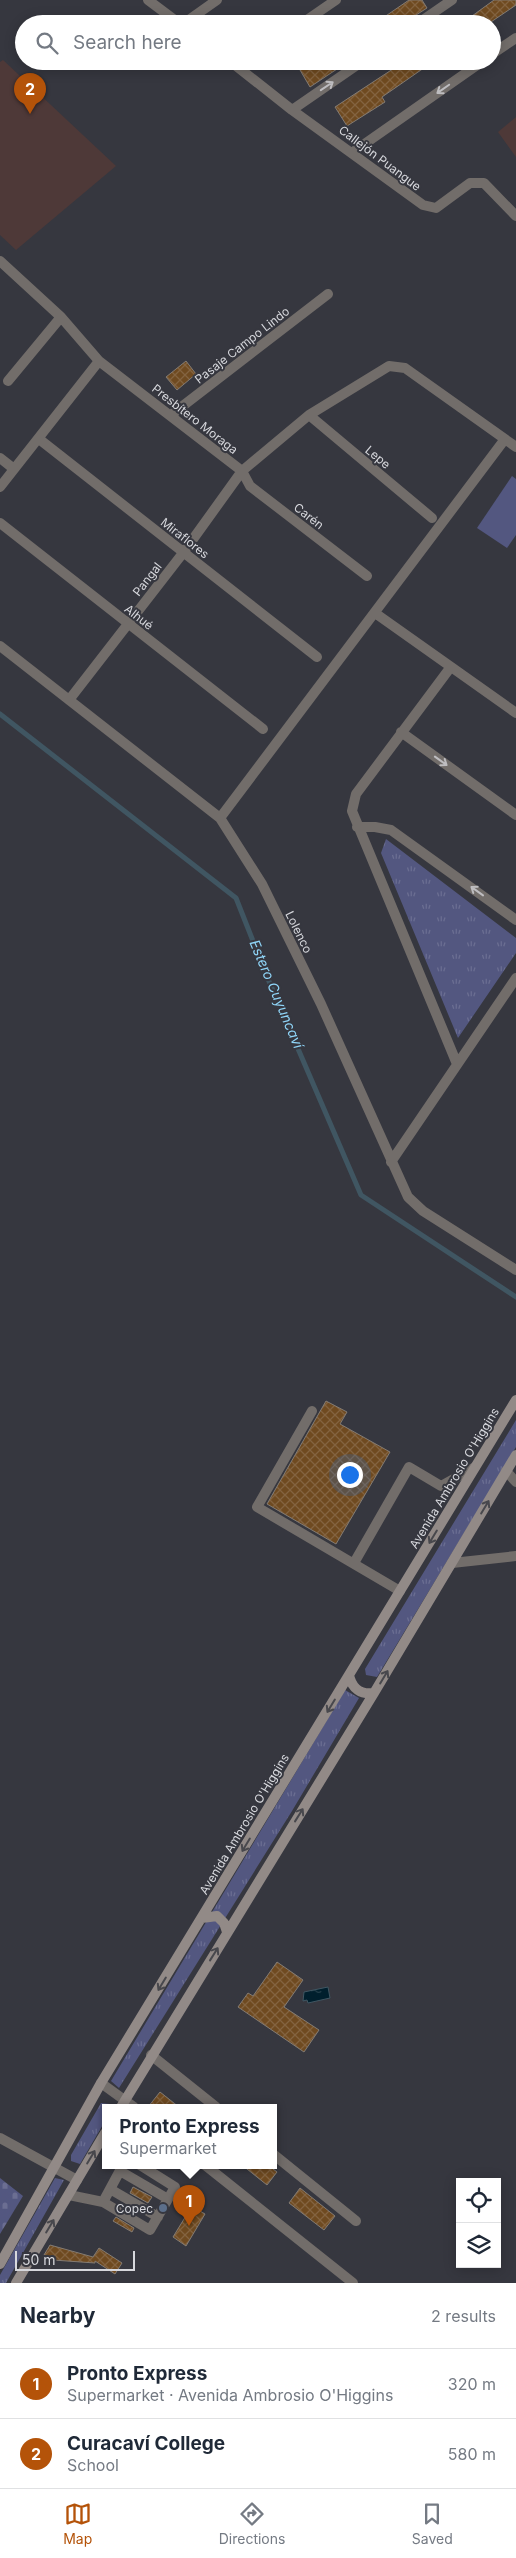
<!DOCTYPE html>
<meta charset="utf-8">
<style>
:root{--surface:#fff;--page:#f6f6f7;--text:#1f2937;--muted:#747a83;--line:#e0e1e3;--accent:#b45309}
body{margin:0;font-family:Inter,sans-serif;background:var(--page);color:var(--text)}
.controls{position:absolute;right:15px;bottom:15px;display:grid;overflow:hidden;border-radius:0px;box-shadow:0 2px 12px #0003}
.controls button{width:45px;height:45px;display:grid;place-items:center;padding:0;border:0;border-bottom:1px solid var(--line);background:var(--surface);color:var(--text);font:25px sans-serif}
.scale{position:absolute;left:15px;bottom:12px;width:120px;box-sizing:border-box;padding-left:5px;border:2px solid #d7d8dd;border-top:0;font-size:14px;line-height:18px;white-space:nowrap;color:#d7d8dd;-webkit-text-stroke:4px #36373f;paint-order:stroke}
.you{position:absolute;left:349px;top:1474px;width:18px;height:18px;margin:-12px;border:4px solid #fff;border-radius:50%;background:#1a73e8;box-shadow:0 0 0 8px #1a73e833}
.badge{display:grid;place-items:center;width:32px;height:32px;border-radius:50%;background:var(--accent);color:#fff;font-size:16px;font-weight:700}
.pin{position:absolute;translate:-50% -41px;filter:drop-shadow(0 1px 2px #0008)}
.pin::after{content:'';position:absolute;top:26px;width:18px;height:15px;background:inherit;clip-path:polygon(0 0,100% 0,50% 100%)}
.popup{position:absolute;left:102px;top:2104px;width:175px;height:65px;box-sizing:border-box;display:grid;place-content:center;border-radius:0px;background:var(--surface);filter:drop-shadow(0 1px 4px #0005);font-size:16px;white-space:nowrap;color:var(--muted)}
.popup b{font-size:19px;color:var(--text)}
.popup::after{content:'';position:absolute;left:50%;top:100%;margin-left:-10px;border:10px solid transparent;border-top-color:var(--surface)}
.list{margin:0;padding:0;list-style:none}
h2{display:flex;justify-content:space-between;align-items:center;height:65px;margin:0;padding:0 20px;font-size:21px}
h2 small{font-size:16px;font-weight:400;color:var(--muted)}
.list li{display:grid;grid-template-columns:32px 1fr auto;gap:15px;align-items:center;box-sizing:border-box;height:70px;padding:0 20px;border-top:1px solid var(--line)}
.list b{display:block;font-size:19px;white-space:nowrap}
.list p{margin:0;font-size:16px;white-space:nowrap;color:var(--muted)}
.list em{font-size:16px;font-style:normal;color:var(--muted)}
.icon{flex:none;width:28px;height:28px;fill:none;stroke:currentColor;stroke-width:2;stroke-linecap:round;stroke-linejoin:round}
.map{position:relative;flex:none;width:516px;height:2283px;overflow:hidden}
.search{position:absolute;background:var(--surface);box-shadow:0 2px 12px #0003;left:15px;right:15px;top:15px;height:55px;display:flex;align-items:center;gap:12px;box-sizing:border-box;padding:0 18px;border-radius:28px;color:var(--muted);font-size:19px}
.sheet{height:205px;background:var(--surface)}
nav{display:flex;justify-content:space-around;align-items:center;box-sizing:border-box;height:70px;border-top:1px solid var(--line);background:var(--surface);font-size:14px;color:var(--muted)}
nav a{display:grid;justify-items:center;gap:2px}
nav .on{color:var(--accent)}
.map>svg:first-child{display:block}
.education{fill:#4e3938}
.grass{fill:url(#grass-tufts)}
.cemetery{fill:url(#cemetery-stones)}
.pitch{fill:#535780}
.water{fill:url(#water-ripples);stroke:#405662}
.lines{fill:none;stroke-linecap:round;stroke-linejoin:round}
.stream{stroke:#405662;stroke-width:5}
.building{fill:url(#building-cross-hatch);stroke:#837b73}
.lane{stroke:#726d6a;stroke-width:10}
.street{stroke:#726d6a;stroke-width:10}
.secondary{stroke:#928a87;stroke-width:10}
.oneway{stroke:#bebdc0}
.oneway2{stroke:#48484d}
.service-dot{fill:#5c6f8a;stroke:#36373f;stroke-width:2}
.labels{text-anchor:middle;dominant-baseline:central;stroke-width:4;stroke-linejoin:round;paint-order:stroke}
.street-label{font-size:12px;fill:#d7d8dd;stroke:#36373f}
.poi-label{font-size:12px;fill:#d7d8dd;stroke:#36373f;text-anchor:end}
.water-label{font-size:14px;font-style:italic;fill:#8fd4f7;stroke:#36373f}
</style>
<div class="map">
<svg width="516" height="2283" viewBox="0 0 516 2283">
<defs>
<pattern id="grass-tufts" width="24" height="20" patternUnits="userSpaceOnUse" patternTransform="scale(1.25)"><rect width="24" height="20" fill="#535780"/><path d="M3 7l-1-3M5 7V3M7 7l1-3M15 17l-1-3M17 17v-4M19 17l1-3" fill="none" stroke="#6b6e92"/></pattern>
<pattern id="cemetery-stones" width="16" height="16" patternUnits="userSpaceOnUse" patternTransform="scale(1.25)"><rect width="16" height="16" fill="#535780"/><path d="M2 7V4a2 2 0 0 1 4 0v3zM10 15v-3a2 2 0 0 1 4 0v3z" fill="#6b6e92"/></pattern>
<pattern id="water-ripples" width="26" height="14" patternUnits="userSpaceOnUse" patternTransform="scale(1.25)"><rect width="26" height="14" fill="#001f2d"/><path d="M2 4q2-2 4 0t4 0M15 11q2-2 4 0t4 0" fill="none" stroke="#243f4b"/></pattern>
<pattern id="building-cross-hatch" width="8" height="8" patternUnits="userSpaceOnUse" patternTransform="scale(1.25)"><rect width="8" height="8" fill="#6f4a20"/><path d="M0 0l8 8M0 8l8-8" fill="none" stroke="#836340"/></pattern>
</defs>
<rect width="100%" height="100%" fill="#36373f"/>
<path class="education" d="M3,60L116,166L16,250L0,235V62Z
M516,117V157L498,132Z"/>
<path class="grass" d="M386,839L516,938V953L458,1038L381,853Z
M516,1420V1447L377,1677L366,1675L365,1669Z
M345,1690L359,1698L292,1811L119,2088L111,2081Z
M101,2103L110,2104L111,2107H105V2121L80,2164L71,2161V2155Z
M55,2178L64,2180L6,2283H0V2275Z"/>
<path class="cemetery" d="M0,2178L23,2196L0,2234Z"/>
<path class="pitch" d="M512,476L516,479V535L507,548L477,528Z"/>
<path class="water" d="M328,1987L330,1998L308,2003L307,2000L303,2001L304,1992Z"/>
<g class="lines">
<path class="stream" d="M0,714L236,898L268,979L361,1195L516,1297"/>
</g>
<path class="building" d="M409,0H422L427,8L402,24H374Z
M494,0H516V5L488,24H461Z
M314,61H349L310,87L300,70Z
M405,61H434L382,97L385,102L347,126L335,107Z
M186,361L196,374L177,390L166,377Z
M326,1401L347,1412L340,1424L390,1452L336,1544L267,1504Z
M277,1962L303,1980L284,2007L319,2030L304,2052L238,2007L248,1993L253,1996Z
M160,2092L179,2107H148Z
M242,2165H268L277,2172L267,2185Z
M133,2187L152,2197L148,2203L130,2193Z
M300,2188L335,2216L324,2230L289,2203Z
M192,2206L205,2214L186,2246L173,2237Z
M116,2217L134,2228L132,2232L113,2221Z
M50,2245L93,2257L99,2248L122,2263L115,2274L95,2261V2263L53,2260L44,2255Z"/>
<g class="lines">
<path class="lane" d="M312,1411L257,1507L400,1591
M506,1471L516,1482
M354,1563L409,1467L441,1486L475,1467
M452,1563L516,1556
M151,2055L216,2107
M273,2154L356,2221
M120,2171L168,2199
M110,2189L158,2217
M69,2195L103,2202L123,2165
M103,2202L150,2230L175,2187L140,2165"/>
<path class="street" d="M148,0L180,24
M183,24L217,0
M301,24L336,0
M417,24L452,0
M492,54L516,38
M230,61L292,110L423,205L436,208L470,183H484L516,216
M292,110L363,61
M353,152L483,61
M0,261L61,317L99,361L242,471L250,486L367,576
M8,381L61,317
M171,415L328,294
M309,415L432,518
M39,439L317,657
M0,458L14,469
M0,487L99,361
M0,523L263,729
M375,613L516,713
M0,646L220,818L262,884L321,1004L408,1197L423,1211L516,1270
M450,668L356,794L352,811L457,1064
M69,700L183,553L242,471L309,415L389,366L405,368L516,447
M401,732L516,815
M220,818L505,439
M357,827H375L391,830L516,920
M391,1162L516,978
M101,2083L134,2107
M0,2138L77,2180
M205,2165L353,2283"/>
<path class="secondary" d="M349,1675C352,1689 361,1695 374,1693
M202,1918L217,1916L224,1923L227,1932
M121,2107L374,1693L516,1455
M0,2264L101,2083L516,1400
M16,2283L105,2133"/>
</g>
<defs><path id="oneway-shaft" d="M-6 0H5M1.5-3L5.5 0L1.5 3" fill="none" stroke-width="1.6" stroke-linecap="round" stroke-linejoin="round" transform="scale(1.25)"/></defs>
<g class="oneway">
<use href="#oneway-shaft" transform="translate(327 86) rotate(-34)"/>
<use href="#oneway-shaft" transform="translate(443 89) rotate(145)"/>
<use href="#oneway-shaft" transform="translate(441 761) rotate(36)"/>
<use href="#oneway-shaft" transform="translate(477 891) rotate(-144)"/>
</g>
<g class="oneway2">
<use href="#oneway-shaft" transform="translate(485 1507) rotate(-59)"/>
<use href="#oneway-shaft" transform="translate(433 1537) rotate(121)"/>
<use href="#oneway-shaft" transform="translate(384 1677) rotate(-59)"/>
<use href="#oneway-shaft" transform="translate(331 1706) rotate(121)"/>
<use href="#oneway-shaft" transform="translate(299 1815) rotate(-58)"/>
<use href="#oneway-shaft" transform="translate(246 1845) rotate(121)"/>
<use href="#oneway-shaft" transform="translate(214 1954) rotate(-58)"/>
<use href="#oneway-shaft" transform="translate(162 1984) rotate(121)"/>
<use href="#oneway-shaft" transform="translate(91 2157) rotate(-59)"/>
<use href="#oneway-shaft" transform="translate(50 2226) rotate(-59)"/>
</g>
<circle class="service-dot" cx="163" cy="2208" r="5"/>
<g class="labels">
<g class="street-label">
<text transform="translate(380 158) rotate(37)">Callejón Puangue</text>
<text transform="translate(242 345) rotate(-38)">Pasaje Campo Lindo</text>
<text transform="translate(195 419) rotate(38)">Presbítero Moraga</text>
<text transform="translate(378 457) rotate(40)">Lepe</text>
<text transform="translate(309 516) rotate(38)">Carén</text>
<text transform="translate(185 538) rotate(38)">Miraflores</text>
<text transform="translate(147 579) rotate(-52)">Pangal</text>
<text transform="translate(139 617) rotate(38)">Alhué</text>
<text transform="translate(299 932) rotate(64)">Lolenco</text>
<text transform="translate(454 1478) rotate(-59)">Avenida Ambrosio O'Higgins</text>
<text transform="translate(244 1824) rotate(-59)">Avenida Ambrosio O'Higgins</text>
</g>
<g class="poi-label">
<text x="153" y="2208">Copec</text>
</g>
<g class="water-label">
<text transform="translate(277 994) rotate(67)">Estero Cuyuncaví</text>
</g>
</g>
</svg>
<div class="controls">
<button><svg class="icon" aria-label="locate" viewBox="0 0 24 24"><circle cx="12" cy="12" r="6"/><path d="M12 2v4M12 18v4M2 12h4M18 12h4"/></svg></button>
<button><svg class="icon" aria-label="layers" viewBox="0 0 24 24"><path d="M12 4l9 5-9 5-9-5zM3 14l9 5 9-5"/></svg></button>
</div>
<div class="scale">50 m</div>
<div class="you"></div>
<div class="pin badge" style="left:189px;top:2226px">1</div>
<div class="popup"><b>Pronto Express</b>Supermarket</div>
<div class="pin badge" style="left:30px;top:114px">2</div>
<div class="search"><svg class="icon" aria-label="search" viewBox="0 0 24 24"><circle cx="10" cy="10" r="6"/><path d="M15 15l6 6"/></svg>Search here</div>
</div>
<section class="sheet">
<h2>Nearby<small>2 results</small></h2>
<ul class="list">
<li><span class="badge">1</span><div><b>Pronto Express</b><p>Supermarket · Avenida Ambrosio O'Higgins</p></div><em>320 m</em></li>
<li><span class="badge">2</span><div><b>Curacaví College</b><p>School</p></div><em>580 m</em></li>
</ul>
</section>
<nav>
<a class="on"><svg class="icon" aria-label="map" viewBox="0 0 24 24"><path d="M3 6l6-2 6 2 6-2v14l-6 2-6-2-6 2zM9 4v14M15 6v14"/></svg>Map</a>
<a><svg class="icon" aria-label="directions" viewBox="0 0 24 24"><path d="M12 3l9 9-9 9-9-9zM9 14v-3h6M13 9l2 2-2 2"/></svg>Directions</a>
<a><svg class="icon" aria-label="saved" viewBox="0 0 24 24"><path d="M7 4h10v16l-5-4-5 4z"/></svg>Saved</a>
</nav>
